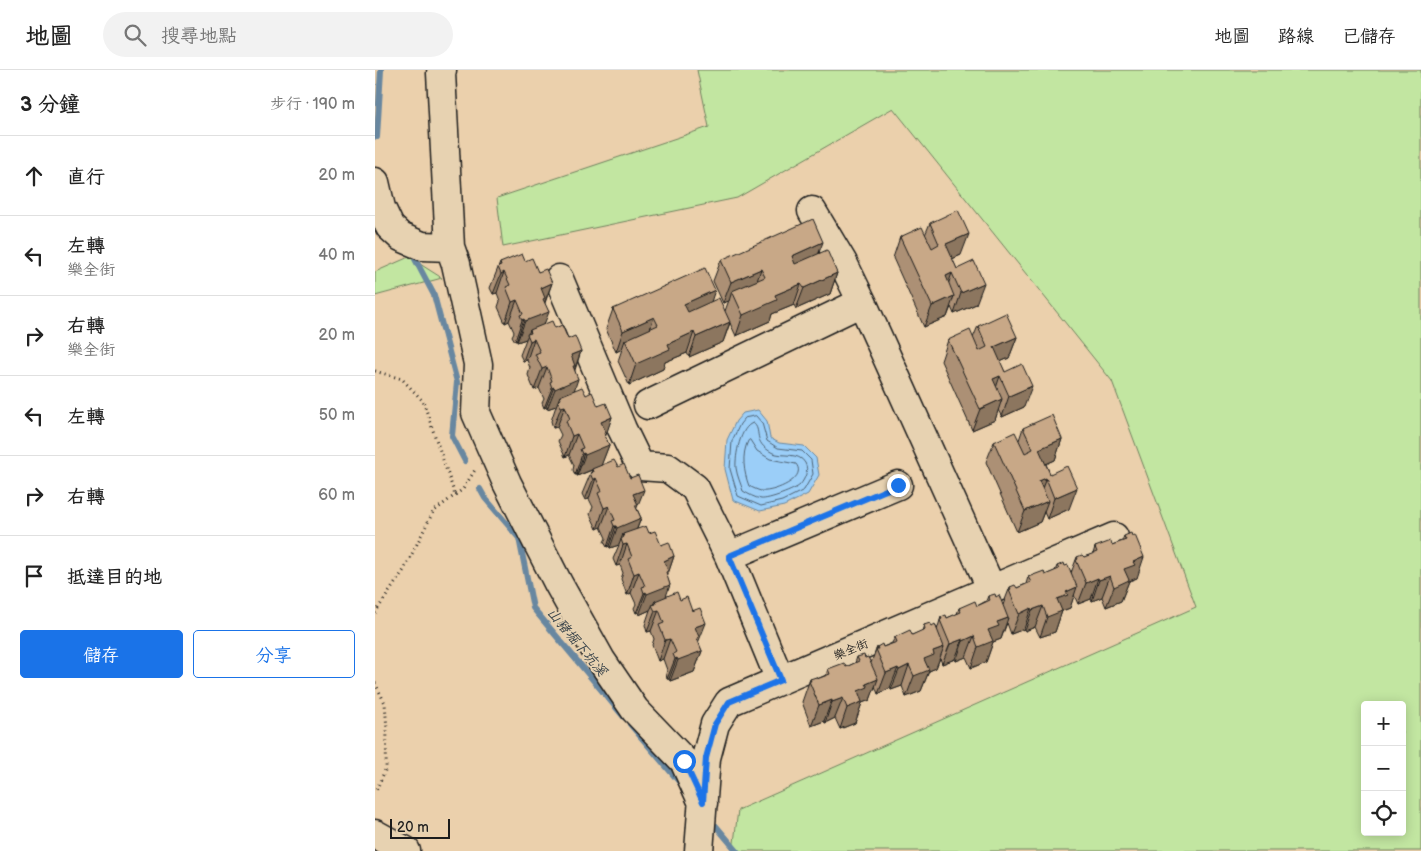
<!DOCTYPE html>
<html lang="zh-TW">
<meta charset="utf-8">
<style>
:root{--surface:#fff;--page:#f2f2f2;--text:#222;--muted:#767676;--line:#e0e0e0;--accent:#1a73e8}
body{margin:0;font-family:"Balsamiq Sans","LXGW WenKai TC",sans-serif;background:var(--page);color:var(--text)}
.controls{position:absolute;right:15px;bottom:15px;display:grid;overflow:hidden;border-radius:5px;box-shadow:0 2px 12px #0003}
.controls button{width:45px;height:45px;display:grid;place-items:center;padding:0;border:0;border-bottom:1px solid var(--line);background:var(--surface);color:var(--text);font:25px sans-serif}
.scale{position:absolute;left:15px;bottom:12px;width:60px;box-sizing:border-box;padding-left:5px;border:2px solid #1c1c1c;border-top:0;font-size:14px;line-height:18px;white-space:nowrap;color:#1c1c1c;-webkit-text-stroke:4px #e7d2b1;paint-order:stroke}
.stop{position:absolute;width:15px;height:15px;margin:-11px;border:4px solid #1a73e8;border-radius:50%;background:#fff}
.stop.end{background:#1a73e8;border-color:#fff;box-shadow:0 1px 5px #0008}
.list{margin:0;padding:0;list-style:none}
h2{display:flex;justify-content:space-between;align-items:center;height:65px;margin:0;padding:0 20px;font-size:21px}
h2 small{font-size:16px;font-weight:400;color:var(--muted)}
.list li{display:grid;grid-template-columns:32px 1fr auto;gap:15px;align-items:center;box-sizing:border-box;height:80px;padding:0 20px;border-top:1px solid var(--line)}
.list b{display:block;font-size:19px;white-space:nowrap}
.list p{margin:0;font-size:16px;white-space:nowrap;color:var(--muted)}
.list em{font-size:16px;font-style:normal;color:var(--muted)}
.actions{display:flex;gap:10px;padding:15px 20px}
.actions a{flex:1;padding:11px 0;border:1px solid var(--accent);border-radius:5px;text-align:center;font-size:18px;color:var(--accent)}
.actions .main{background:var(--accent);color:#fff}
.icon{flex:none;width:28px;height:28px;fill:none;stroke:currentColor;stroke-width:2;stroke-linecap:round;stroke-linejoin:round}
.map{position:relative;flex:none;width:1046px;height:781px;overflow:hidden}
header{display:flex;align-items:center;gap:30px;box-sizing:border-box;height:70px;padding:0 25px;background:var(--surface);border-bottom:1px solid var(--line)}
header strong{font-size:24px}
nav{display:flex;gap:28px;margin-inline-start:auto;font-size:18px}
.search{width:350px;height:45px;background:var(--page);display:flex;align-items:center;gap:12px;box-sizing:border-box;padding:0 18px;border-radius:28px;color:var(--muted);font-size:19px}
main{display:flex}
aside{flex:1;background:var(--surface)}
.map>svg:first-child{display:block}
.green{fill:#c2e6a1;stroke:#6f815e;fill-rule:evenodd}
.water{fill:#9bcef8;stroke:#6887a0}
.lines{fill:none;stroke-linecap:round;stroke-linejoin:round}
.shore{stroke:#4f6374;stroke-width:1}
.stream{stroke:#6887a0;stroke-width:6}
.minor-casing{stroke:#1c1c1c;stroke-width:31}
.path{stroke:#1c1c1c;stroke-width:3;stroke-dasharray:1 4;stroke-linecap:butt}
.minor{stroke:#e7d2b1;stroke-width:28}
.wall{fill:#ac9074;stroke:#1c1c1c}
.shaded-wall{fill:#8c765e;stroke:#1c1c1c}
.building{fill:#c8a887;stroke:#1c1c1c}
.route{stroke:#1a73e8;stroke-width:6}
.labels{text-anchor:middle;dominant-baseline:central;stroke-width:4;stroke-linejoin:round;paint-order:stroke}
.street-label{font-size:12px;fill:#1c1c1c;stroke:#e7d2b1}
.water-label{font-size:14px;font-style:italic;fill:#354048;stroke:#e7d2b1}
</style>
<header>
<strong>地圖</strong>
<div class="search"><svg class="icon" aria-label="search" viewBox="0 0 24 24"><circle cx="10" cy="10" r="6"/><path d="M15 15l6 6"/></svg>搜尋地點</div>
<nav><a>地圖</a><a>路線</a><a>已儲存</a></nav>
</header>
<main>
<aside>
<h2>3 分鐘<small>步行 · 190 m</small></h2>
<ul class="list">
<li><svg class="icon" aria-label="ahead" viewBox="0 0 24 24"><path d="M12 20V5M6 11l6-6 6 6"/></svg><div><b>直行</b></div><em>20 m</em></li>
<li><svg class="icon" aria-label="left" viewBox="0 0 24 24"><path d="M17 20v-9H6M10 6l-5 5 5 5"/></svg><div><b>左轉</b><p>樂全街</p></div><em>40 m</em></li>
<li><svg class="icon" aria-label="right" viewBox="0 0 24 24"><path d="M7 20v-9h11M14 6l5 5-5 5"/></svg><div><b>右轉</b><p>樂全街</p></div><em>20 m</em></li>
<li><svg class="icon" aria-label="left" viewBox="0 0 24 24"><path d="M17 20v-9H6M10 6l-5 5 5 5"/></svg><div><b>左轉</b></div><em>50 m</em></li>
<li><svg class="icon" aria-label="right" viewBox="0 0 24 24"><path d="M7 20v-9h11M14 6l5 5-5 5"/></svg><div><b>右轉</b></div><em>60 m</em></li>
<li><svg class="icon" aria-label="arrive" viewBox="0 0 24 24"><path d="M6 21V4h12l-3 4 3 4H6"/></svg><div><b>抵達目的地</b></div></li>
</ul>
<div class="actions"><a class="main">儲存</a><a>分享</a></div>
</aside>
<div class="map">
<svg width="1046" height="781" viewBox="0 0 1046 781">
<rect width="100%" height="100%" fill="#ebd0ac"/>
<filter id="ink" filterUnits="userSpaceOnUse"><feTurbulence type="fractalNoise" baseFrequency=".02" numOctaves="2"/><feDisplacementMap in="SourceGraphic" scale="10" xChannelSelector="R" yChannelSelector="G"/><feConvolveMatrix kernelMatrix="1 2 1 2 8 2 1 2 1" color-interpolation-filters="sRGB"/></filter>
<g filter="url(#ink)">
<path class="green" d="M322,0H1046V781H358L363,740L821,537L737,311L518,38L362,128L128,177L122,128L334,57ZM990,635H1027V762H990Z
M34,187L67,208L0,226V202Z"/>
<path class="water" d="M383,340L392,351L395,368L404,373L429,376L441,388L444,405L433,424L409,436L385,441L358,430L350,399L352,370L361,351L368,343Z"/>
<g class="lines">
<path class="shore" d="M381,346L387,353L392,371L403,378L427,381L436,390L438,404L429,420L407,431L386,436L363,426L355,399L357,371L365,354L370,348Z
M378,353C388,360 376,372 398,383C408,387 424,382 430,393C434,400 430,409 425,415C420,420 393,430 386,429C380,428 373,424 368,421C366,414 362,406 361,398C360,387 365,356 378,353Z
M375,370L382,381L395,389L421,394C433,409 397,423 386,421C382,420 378,418 374,416C369,403 366,385 373,371Z"/>
<path class="stream" d="M2,67L6,0
M40,189L59,225L82,312L77,366L90,391
M105,419L110,428L144,468L158,538L249,647
M255,654L307,715
M341,756L362,781"/>
<defs>
<path id="minor" d="M67,0L66,3L75,177
M0,112L6,138L15,157L26,167L47,176L75,177L81,194L103,294L101,343L132,413L183,513L226,590L260,640L309,691L328,733
M437,141L468,193L487,232L617,520
M184,209L247,359L265,396L293,398L320,418L354,486L405,610
M273,335L487,232
M354,486L523,415
M0,764L31,781
M324,781L331,688L340,654L354,632L739,467"/>
</defs>
<use href="#minor" class="minor-casing"/>
<path class="path" d="M0,301L27,309L48,331L80,425
M0,543L29,500L58,442L88,419L100,400
M0,613L10,633L12,659L11,698L0,723"/>
<use href="#minor" class="minor"/>
</g>
<path class="wall" d="M555,153L586,185L577,189L582,199L601,234L579,244L576,237L572,247L549,257L518,188L525,167L550,165Z
M444,183L462,203L455,224L421,239L419,235L397,244L395,251L361,266L355,253L348,272L314,287L312,283L290,292L288,299L254,315L243,291L247,279L241,282L231,259L238,239L336,232L350,241L354,230L348,233L338,211L346,190Z
M150,191L177,213L170,233L169,254L180,258L206,281L200,300L199,321L211,325L237,347L230,366L234,375L226,395L262,439L266,448L262,459L274,463L299,486L292,506L291,526L323,573L327,581L319,602L295,611L294,609H292L291,604L292,600L288,589L283,591L277,575L279,569L276,561L272,562L270,555L275,540L264,545L263,542L261,543L259,538L261,534L256,523L252,525L246,509L248,503L245,495L241,496L238,489L244,475L235,478L234,476L232,477L229,472L231,468L226,457L222,459L215,444L218,437L214,429L210,430L207,424L217,400L202,406V404L200,405L198,400L199,395L194,385L190,387L183,371L186,365L182,357L178,358L176,351L181,336L172,339L171,337L169,338L167,333L169,329L164,318L159,320L153,305L155,298L152,290L148,291L145,285L151,269L142,272V270L140,271L137,266L139,262L134,251L130,253L123,237L125,231L122,223L118,224L115,218L125,193Z
M603,256L642,267L634,288L625,292L630,302L649,337L627,347L623,340L620,350L597,360L566,291L573,270L598,268Z
M648,358L687,369L680,390L671,394L675,404L694,439L672,449L669,442L665,452L642,462L611,392L619,372L644,370Z
M749,466L762,508L754,511L746,531L731,537L727,527L717,531L716,529L703,534L699,525L695,538L687,541L680,562L665,567L660,557L650,561L649,559L636,564L632,553L626,569L618,572L611,592L596,598L591,587L581,591L580,589L567,594L565,588L561,598L554,601L546,621L531,627L527,616L516,620L515,618L503,624L500,616L495,630L487,633L480,653L465,659L460,648L450,653L449,651L436,656L427,632L435,609H442L451,605L453,599L471,597L480,593L482,587L490,588L496,593L502,577H508L517,573L520,567L537,565L547,561L549,555L557,556L562,560L566,547L572,548L582,544L584,538L602,536L611,531L613,526L621,527L628,535L635,517L642,518L651,514L653,507L670,505L680,501L682,496H690L696,503L702,487H709L718,484L720,477L737,475L747,471Z"/>
<path class="shaded-wall" d="M594,164L586,185L563,195L571,174Z
M448,172L440,193L409,206L417,186Z
M386,199L379,220L357,221L354,231L348,233L356,212Z
M129,202L122,223L118,224L126,204Z
M462,203L455,224L421,239L429,218Z
M577,203L570,224L571,206Z
M177,213L169,234L174,242L166,262L156,263L155,260L151,269L142,272L150,251L166,218Z
M609,213L601,234L579,244L586,223Z
M426,214L419,235L397,244L395,251L361,266L368,245L400,225Z
M340,220L333,241L302,255L309,234Z
M579,226L572,247L549,257L557,236Z
M142,230L134,251L130,253L137,232Z
M279,247L272,268L250,270L247,279L241,282L248,261Z
M149,249L142,270L140,271L147,250Z
M355,252L348,272L314,287L321,267Z
M319,262L312,283L290,292L288,299L254,315L261,294L293,274Z
M642,267L634,288L611,298L619,277Z
M159,269L152,290L148,291L155,271Z
M206,281L199,301L203,309L196,330L186,329L185,326L181,336L172,339L180,319L196,285Z
M172,297L164,318L159,320L167,299Z
M625,306L618,327V309Z
M657,316L649,337L627,347L634,326Z
M179,317L171,337L169,338L177,318Z
M627,329L620,350L597,360L605,339Z
M190,336L182,357L178,358L186,337Z
M237,347L230,368L234,375L226,396L202,406L210,385L226,352Z
M202,364L194,385L190,387L197,366Z
M687,369L680,390L657,400L664,379Z
M209,383L202,404L200,405L207,384Z
M221,408L214,429L210,430L218,410Z
M671,408L663,429L664,411Z
M702,418L694,439L672,449L679,428Z
M269,420L261,440L266,448L258,469L249,467L248,464L244,475L235,478L242,458L258,424Z
M673,431L665,452L642,462L650,441Z
M234,436L226,457L222,459L229,438Z
M239,456H241L234,476L232,477Z
M252,474L245,495L241,496L248,475Z
M299,486L292,507L295,515L288,535L281,534L280,531L275,540L264,545L272,524L289,491Z
M769,487L762,508L754,511L746,531L731,537L739,517L749,499L758,492Z
M264,502L256,523L252,525L259,504Z
M735,506L727,527L717,531L724,510Z
M723,508L716,529L703,534L711,513Z
M702,517L695,538L687,541L680,562L665,567L672,547L682,529L691,522Z
M271,522L263,542L261,543L269,523Z
M668,536L660,557L650,561L657,540Z
M656,538L649,559L636,564L644,544Z
M284,540L276,561L272,562L280,541Z
M633,548L626,569L618,572L611,592L596,598L603,577L613,560L622,552Z
M331,553L323,573L327,581L319,602L295,611L303,590L320,557Z
M599,566L591,587L581,591L588,571Z
M295,569L288,589L283,591L290,570Z
M588,569L580,589L567,594L575,574Z
M569,577L561,598L554,601L546,621L531,627L539,606L549,589L558,581Z
M302,588L294,609H292L300,589Z
M534,595L527,616L516,620L524,600Z
M523,598L515,618L503,624L511,603Z
M503,609L495,630L487,633L480,653L465,659L472,638L483,621L491,614Z
M468,628L460,648L450,653L457,632Z
M457,630L449,651L436,656L444,635Z"/>
<path class="building" d="M583,140L594,164L571,174L582,199L599,191L609,213L586,223L577,203L571,206L579,226L557,236L525,167L547,157L557,178L564,174L555,153Z
M438,149L448,172L417,186L420,194L452,180L462,203L429,218L426,214L400,225L402,230L368,245L357,221L390,207L386,199L356,212L346,190Z
M147,184L150,191L157,188L163,202L171,199L177,213L166,218L170,228L168,229L174,242L150,251L149,249L147,250L145,245L148,244L142,230L137,232L131,217L135,215L129,202L126,204L123,197L126,196L125,193Z
M330,198L340,220L309,234L313,242L344,228L355,252L321,267L319,262L293,274L295,279L261,294L250,270L283,255L279,247L248,261L238,239Z
M631,243L642,267L619,277L630,302L647,294L657,316L634,326L625,306L618,309L627,329L605,339L573,270L595,260L604,281L612,277L603,256Z
M177,251L180,258L187,255L193,269L200,266L206,281L196,285L200,296H198L203,309L180,319L179,317L177,318L175,312L177,311L172,297L167,299L160,284L165,282L159,269L155,271L152,264L156,263L155,260Z
M207,317L211,325L217,322L223,336L231,333L237,347L226,352L231,362L229,363L234,375L210,385L209,383L207,384L205,379L208,378L202,364L197,366L191,351L195,349L190,336L186,337L183,331L186,329L185,326Z
M677,345L687,369L664,379L675,404L692,396L702,418L679,428L671,408L664,411L673,431L650,441L619,372L640,362L650,383L658,379L648,358Z
M239,390L243,397L249,394L255,408L263,405L269,420L258,424L263,435H260L266,448L242,458L241,456H239L237,451L240,450L234,436L229,438L223,423L227,421L221,408L218,410L215,403L218,402L217,399Z
M271,456L274,463L280,461L286,475L294,472L299,486L289,491L293,501L291,502L295,515L272,524L271,522L269,523L267,517L270,516L264,502L259,504L253,489L257,487L252,474L248,475L246,469L249,467L248,464Z
M756,463L757,466L760,465L769,487L758,492L760,495L749,499L754,510L739,517L735,506L724,510L723,508L711,513L701,490L703,489L702,487L707,485L709,487L722,482L720,477L736,471L737,475L751,470L749,466Z
M689,493L690,496L693,495L702,517L691,522L693,525L682,529L687,541L672,547L668,536L657,540L656,538L644,544L634,520L636,519L635,517L640,515L642,518L656,512L653,507L669,501L670,505L684,499L682,496Z
M302,522L305,530L312,527L317,541L325,538L331,553L320,557L324,567L322,568L327,581L303,590L302,588L300,589L298,584L301,582L295,569L290,570L284,555L289,553L284,540L280,541L277,535L281,534L280,531Z
M620,524L621,527L624,525L633,548L622,552L624,556L613,560L618,571L603,577L599,566L588,571V569L575,574L565,550L567,549L566,547L571,545L572,548L586,542L584,538L600,531L602,536L615,530L613,526Z
M555,553L557,556L560,554L569,577L558,581L559,585L549,589L554,600L539,606L534,595L524,600L523,598L511,603L501,579H503L502,577L507,574L508,577L522,572L520,567L535,560L537,565L550,559L549,555Z
M489,585L490,588L493,587L503,609L491,614L493,617L483,621L487,632L472,638L468,628L457,632V630L444,635L434,611H436L435,609L441,607L442,609L455,604L453,599L469,593L471,597L484,591L482,587Z"/>
</g>
<g class="lines" filter="url(#ink)">
<path class="route" d="M309,691L328,732L331,688L340,654L354,632L406,610L354,486L523,415"/>
</g>
<g class="labels">
<g class="street-label">
<text transform="translate(476 580) rotate(-23)">樂全街</text>
</g>
<g class="water-label">
<text transform="translate(202 572) rotate(50)">山豬堀下坑溪</text>
</g>
</g>
</svg>
<div class="controls">
<button>+</button>
<button>−</button>
<button><svg class="icon" aria-label="locate" viewBox="0 0 24 24"><circle cx="12" cy="12" r="6"/><path d="M12 2v4M12 18v4M2 12h4M18 12h4"/></svg></button>
</div>
<div class="scale">20 m</div>
<div class="stop" style="left:309px;top:691px"></div>
<div class="stop end" style="left:523px;top:415px"></div>
</div>
</main>
